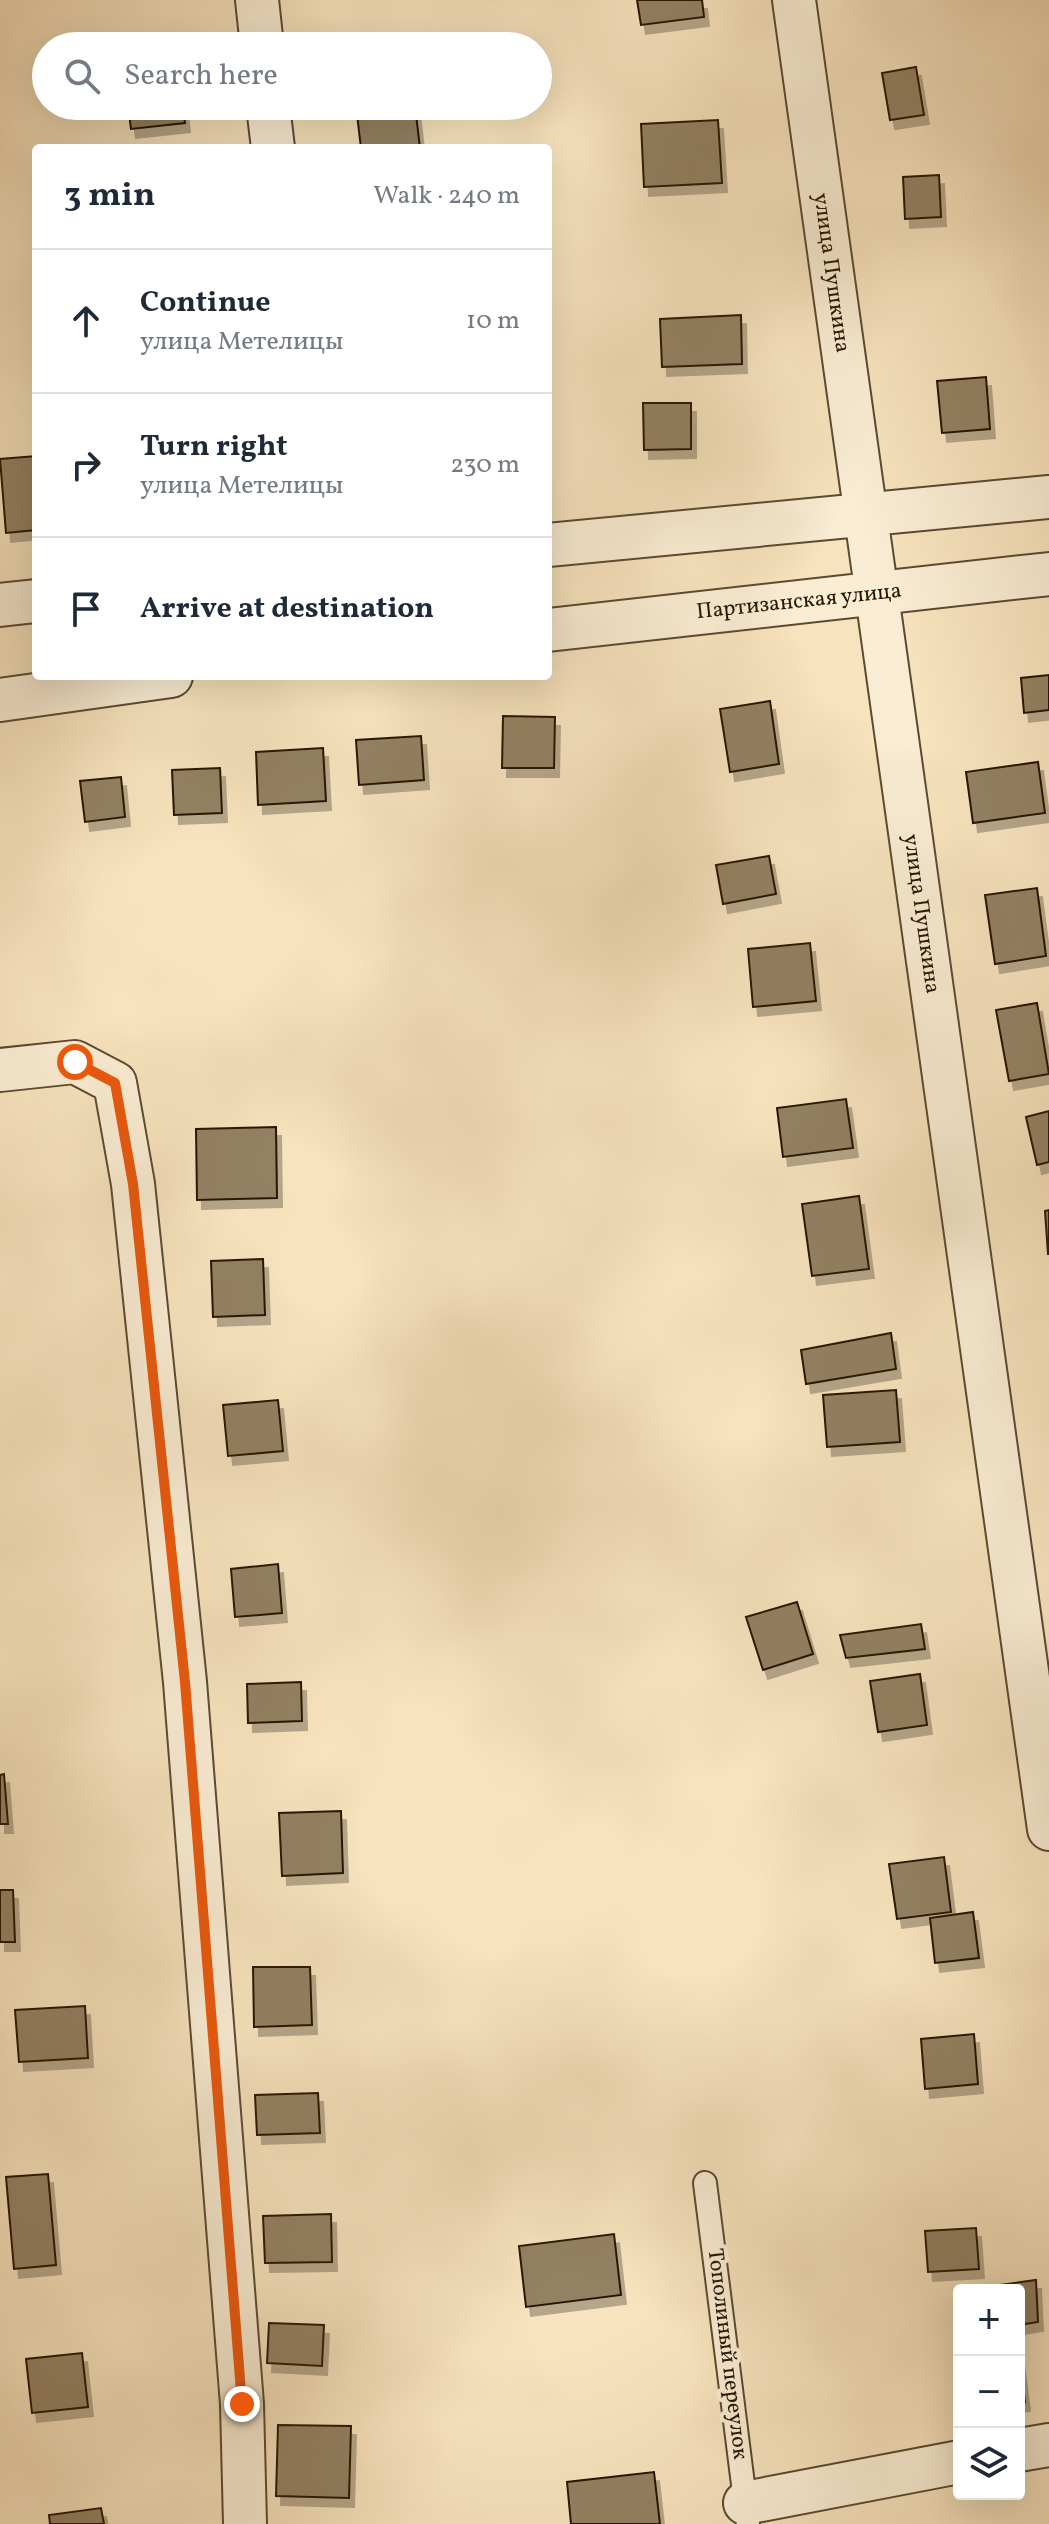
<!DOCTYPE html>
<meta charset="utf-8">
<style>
:root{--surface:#fff;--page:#f6f6f7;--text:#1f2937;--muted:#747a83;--line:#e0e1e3}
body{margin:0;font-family:Vollkorn,serif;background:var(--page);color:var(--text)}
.controls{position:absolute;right:24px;bottom:24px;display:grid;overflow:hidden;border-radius:8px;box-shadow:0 8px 32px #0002}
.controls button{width:72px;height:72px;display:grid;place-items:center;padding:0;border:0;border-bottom:2px solid var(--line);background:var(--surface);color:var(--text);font:40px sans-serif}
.stop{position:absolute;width:24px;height:24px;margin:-18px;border:6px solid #ea580c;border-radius:50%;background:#fff}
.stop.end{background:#ea580c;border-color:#fff;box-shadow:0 2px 8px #0008}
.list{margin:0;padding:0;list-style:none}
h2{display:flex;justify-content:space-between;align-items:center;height:104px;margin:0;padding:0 32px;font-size:34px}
h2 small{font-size:26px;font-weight:400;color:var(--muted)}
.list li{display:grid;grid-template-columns:52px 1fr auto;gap:24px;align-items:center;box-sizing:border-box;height:144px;padding:0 32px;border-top:2px solid var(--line)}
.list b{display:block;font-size:30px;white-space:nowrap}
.list p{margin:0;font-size:26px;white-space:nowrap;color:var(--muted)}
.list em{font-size:26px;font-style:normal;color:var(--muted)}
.icon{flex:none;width:44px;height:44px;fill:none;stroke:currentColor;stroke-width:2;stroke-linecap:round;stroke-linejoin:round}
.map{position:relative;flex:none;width:1049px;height:2524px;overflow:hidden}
.search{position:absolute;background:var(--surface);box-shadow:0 8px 32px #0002;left:32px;top:32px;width:520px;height:88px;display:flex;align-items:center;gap:20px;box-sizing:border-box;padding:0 28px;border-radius:44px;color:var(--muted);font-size:30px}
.panel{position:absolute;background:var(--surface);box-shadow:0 8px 32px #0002;left:32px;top:144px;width:520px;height:536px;border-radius:8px}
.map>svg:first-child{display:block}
.building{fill:#938163;stroke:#271702;stroke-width:2;filter:url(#shadow)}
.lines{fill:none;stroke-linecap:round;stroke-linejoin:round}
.lane-casing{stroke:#5b4a31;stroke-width:26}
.street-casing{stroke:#5b4a31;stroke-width:46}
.lane{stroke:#faedd4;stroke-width:22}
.street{stroke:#faedd4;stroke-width:42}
.route{stroke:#ea580c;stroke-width:10}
.labels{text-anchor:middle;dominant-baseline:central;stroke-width:8;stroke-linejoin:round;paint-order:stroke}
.street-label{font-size:22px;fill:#271702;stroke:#faedd4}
</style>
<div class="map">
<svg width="1049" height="2524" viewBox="0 0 1049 2524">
<defs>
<filter id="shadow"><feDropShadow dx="5" dy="9" stdDeviation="0" flood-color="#0004"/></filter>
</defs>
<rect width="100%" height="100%" fill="#f7e3bd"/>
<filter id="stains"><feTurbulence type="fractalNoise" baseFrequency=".0025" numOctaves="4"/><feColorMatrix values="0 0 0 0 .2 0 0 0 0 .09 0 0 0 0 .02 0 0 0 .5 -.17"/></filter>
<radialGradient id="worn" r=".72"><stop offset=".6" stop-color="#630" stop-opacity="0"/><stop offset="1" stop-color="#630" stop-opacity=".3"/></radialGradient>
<path class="building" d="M637,0H702L704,17L641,25Z
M916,67L924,115L890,120L882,73Z
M128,106H183L185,123L131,129Z
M356,106H415L420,148H361Z
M718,120L722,183L644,187L641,124Z
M939,175L941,217L905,219L903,177Z
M741,315L742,364L662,367L660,319Z
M986,377L990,429L942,433L937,381Z
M643,403H691V449L644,450Z
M36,456V530L6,533L0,459Z
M1049,675V710L1024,713L1021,678Z
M770,701L779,764L730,772L720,709Z
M503,716L555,717L554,768H502Z
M421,736L424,780L359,785L356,740Z
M323,748L326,801L258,805L256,752Z
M1038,762L1045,813L973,823L966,772Z
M220,768L222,813L174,815L172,770Z
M121,777L125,817L85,822L80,781Z
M769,856L776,894L723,904L716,865Z
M1037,888L1046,956L995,964L985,895Z
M810,943L816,1001L753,1007L748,949Z
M1037,1003L1049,1074L1009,1081L996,1010Z
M846,1099L853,1148L783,1157L777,1108Z
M1049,1111V1162L1037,1165L1026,1117Z
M276,1127L277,1198L197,1200L196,1129Z
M859,1196L869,1269L812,1276L802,1204Z
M1049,1210V1254H1048L1045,1211Z
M263,1259L265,1315L213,1317L211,1261Z
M891,1333L896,1369L806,1384L801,1350Z
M896,1390L900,1442L827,1447L823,1395Z
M278,1400L283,1451L228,1456L223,1405Z
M278,1564L282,1613L235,1617L231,1569Z
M797,1602L813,1654L763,1670L746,1617Z
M921,1624L925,1649L846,1658L840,1635Z
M920,1674L927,1725L878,1732L870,1681Z
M301,1682L302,1721L248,1723L247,1684Z
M4,1774L8,1824H0V1775Z
M341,1811L343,1873L282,1876L279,1813Z
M944,1857L951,1912L897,1919L889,1864Z
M0,1890H13L15,1942H0Z
M973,1912L979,1958L935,1963L930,1918Z
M253,1967H310L312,2025L254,2027Z
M85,2006L88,2058L19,2062L15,2010Z
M974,2034L978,2084L925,2089L921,2039Z
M318,2093L320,2133L257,2135L255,2095Z
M48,2174L56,2265L14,2269L6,2177Z
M331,2214L332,2262L265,2263L263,2216Z
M976,2228L979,2269L928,2272L925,2231Z
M614,2234L621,2295L526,2307L519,2246Z
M1036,2280L1038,2322L1019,2325V2290H964Z
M269,2323L324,2325L322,2366L267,2363Z
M82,2353L88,2407L32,2413L26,2359Z
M1019,2356L1025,2402L1019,2403Z
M278,2425L351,2426L349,2498L276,2496Z
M654,2472L660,2524H571L567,2482Z
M101,2508L104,2524H50L49,2515Z"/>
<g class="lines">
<defs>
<path id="lane" d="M705,2183L748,2524"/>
<path id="street" d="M257,0L262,46
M794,0L1049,1829
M268,106L273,148
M548,545L1049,497
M0,605L36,601
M548,630L1049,574
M0,700L171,676
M0,1070L75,1062L115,1083L133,1184L185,1682L242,2404L245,2524
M1019,2450L1049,2445
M745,2503L959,2462"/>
</defs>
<use href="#lane" class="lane-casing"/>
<use href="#street" class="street-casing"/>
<use href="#lane" class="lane"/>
<use href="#street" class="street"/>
</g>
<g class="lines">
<path class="route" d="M75,1062L115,1083L133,1184L185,1682L242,2404"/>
</g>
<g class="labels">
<g class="street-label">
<text transform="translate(831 273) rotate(82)">улица Пушкина</text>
<text transform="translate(799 602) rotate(-6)">Партизанская улица</text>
<text transform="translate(921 914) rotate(82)">улица Пушкина</text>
<text transform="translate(727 2354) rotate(83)">Тополиный переулок</text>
</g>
</g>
<rect width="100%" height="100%" filter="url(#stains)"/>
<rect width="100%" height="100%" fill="url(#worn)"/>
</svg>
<div class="controls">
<button>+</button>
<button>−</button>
<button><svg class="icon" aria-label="layers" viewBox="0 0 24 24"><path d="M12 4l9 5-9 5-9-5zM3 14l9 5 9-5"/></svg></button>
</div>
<div class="stop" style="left:75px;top:1062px"></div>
<div class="stop end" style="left:242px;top:2404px"></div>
<div class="search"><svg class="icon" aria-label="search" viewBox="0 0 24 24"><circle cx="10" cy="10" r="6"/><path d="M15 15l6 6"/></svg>Search here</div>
<section class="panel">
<h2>3 min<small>Walk · 240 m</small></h2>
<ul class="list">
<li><svg class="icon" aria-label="ahead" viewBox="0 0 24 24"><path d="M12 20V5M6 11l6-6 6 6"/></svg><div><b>Continue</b><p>улица Метелицы</p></div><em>10 m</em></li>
<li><svg class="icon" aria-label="right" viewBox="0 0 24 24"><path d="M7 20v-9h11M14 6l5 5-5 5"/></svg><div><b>Turn right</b><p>улица Метелицы</p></div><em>230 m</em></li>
<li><svg class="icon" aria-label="arrive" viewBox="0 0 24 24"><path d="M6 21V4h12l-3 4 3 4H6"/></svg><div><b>Arrive at destination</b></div></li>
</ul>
</section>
</div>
